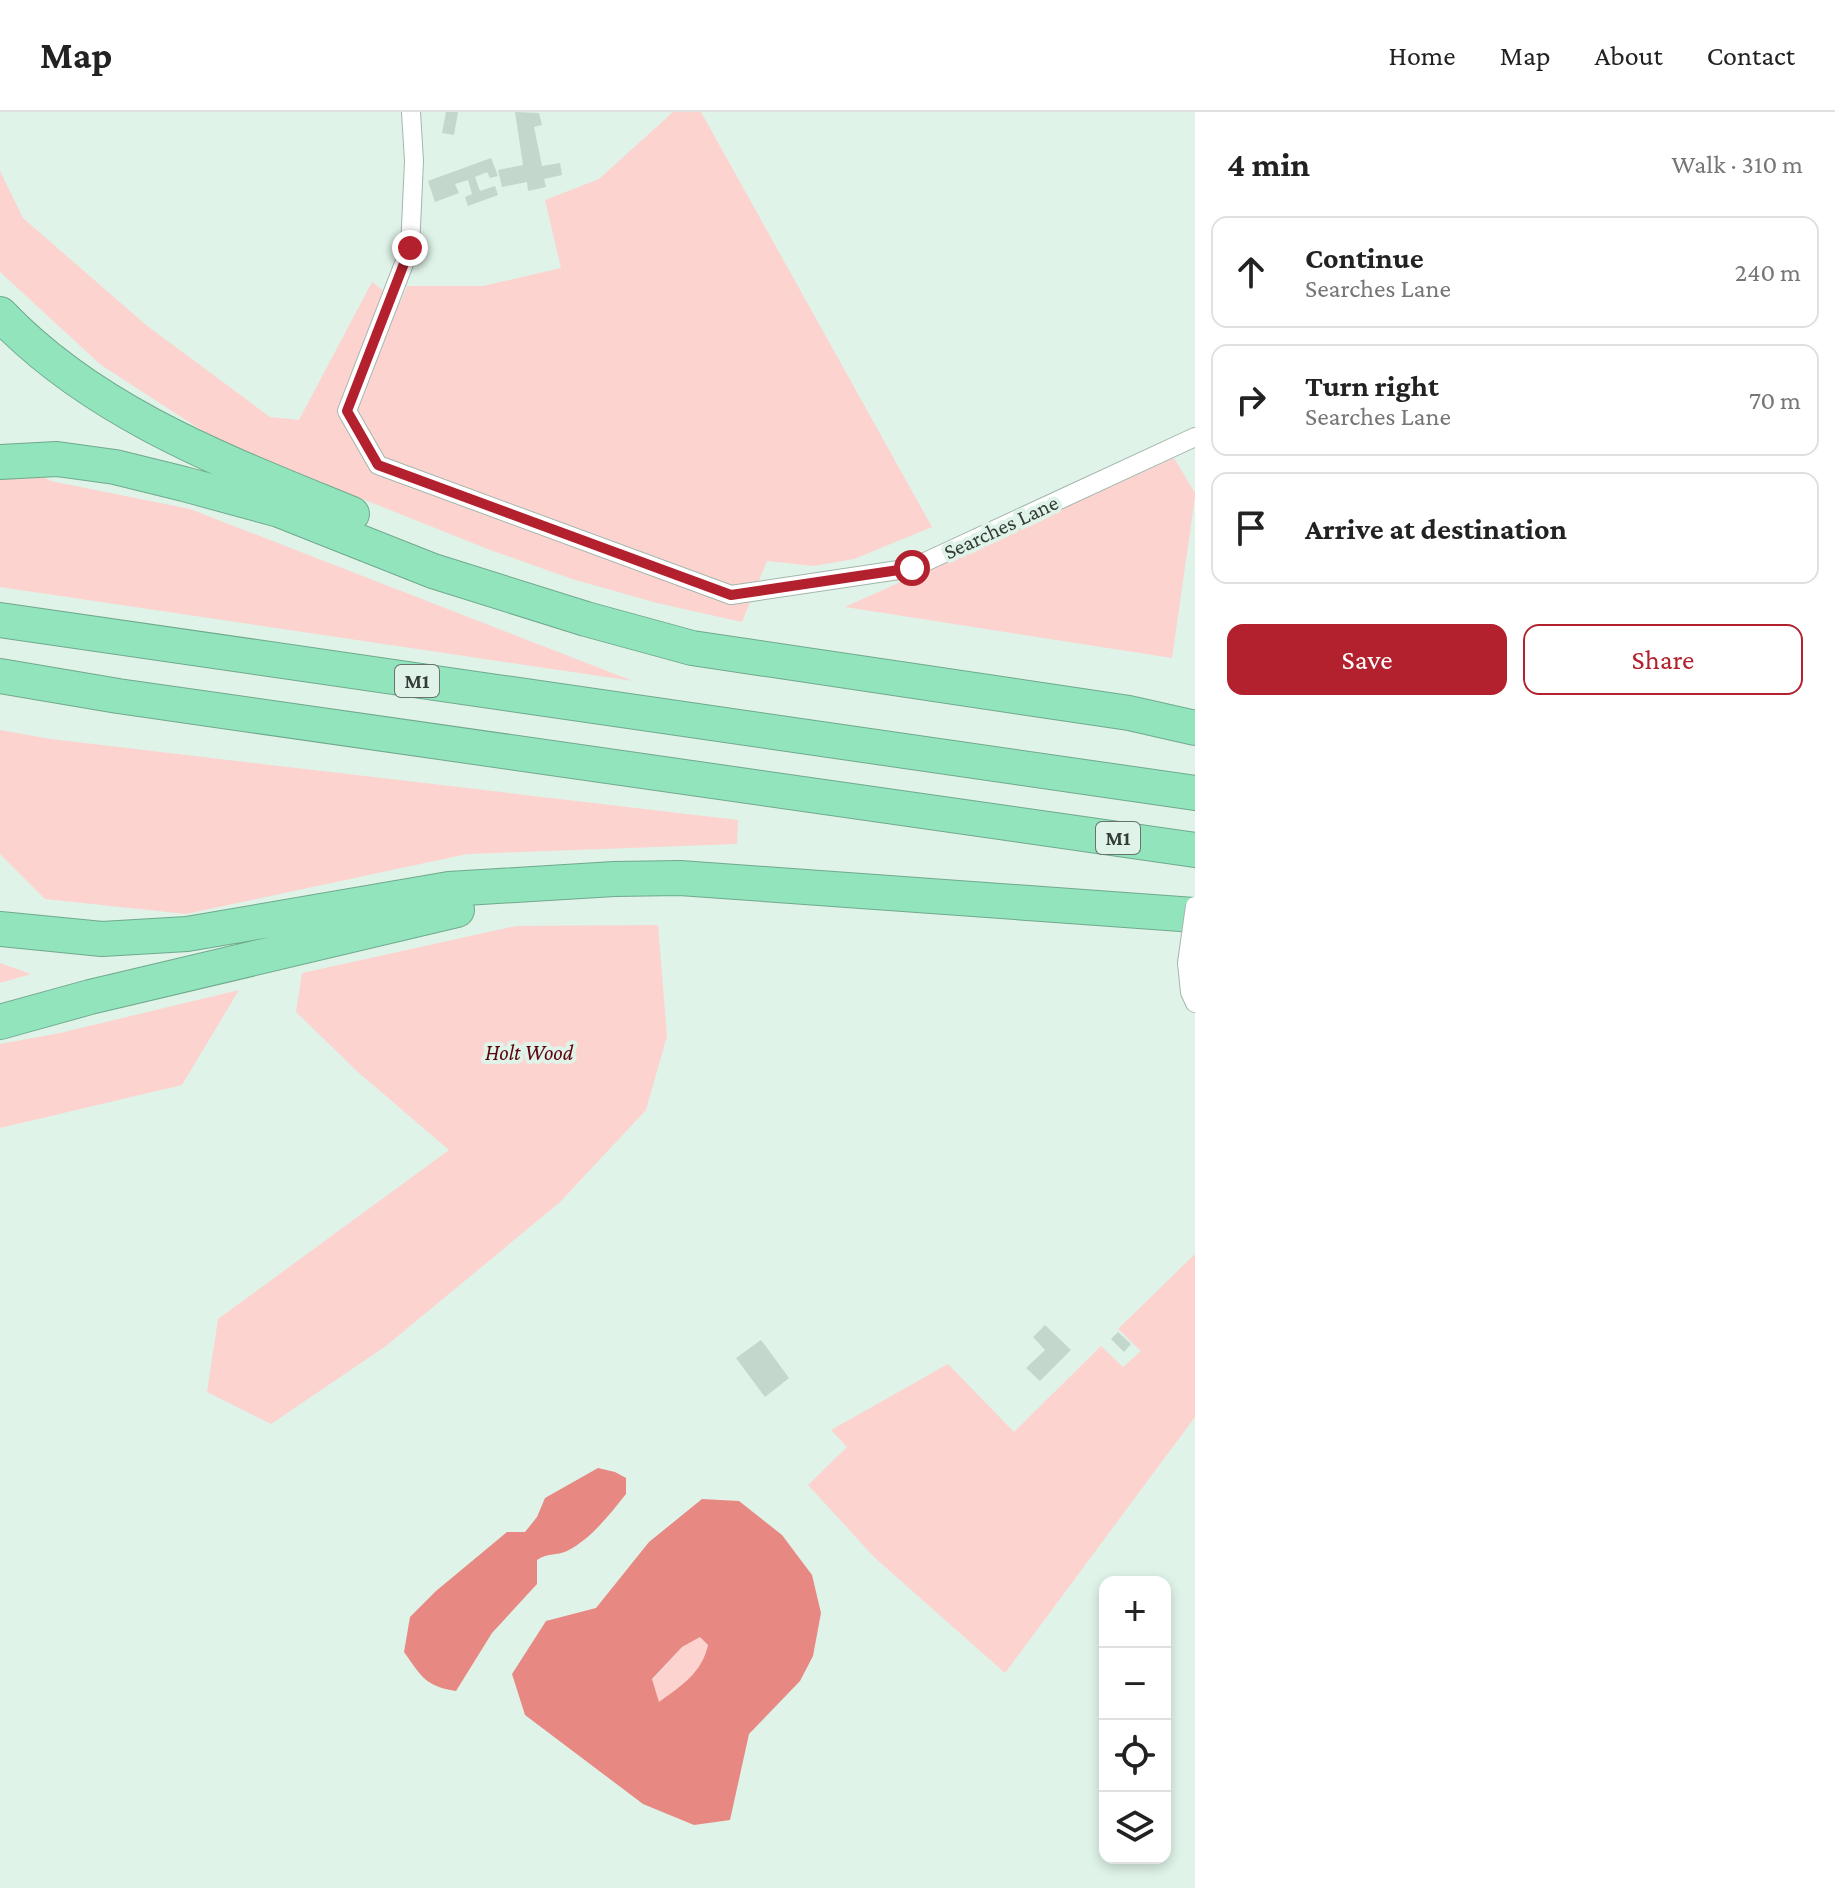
<!DOCTYPE html>
<meta charset="utf-8">
<style>
:root{--surface:#fff;--page:#f2f2f2;--text:#222;--muted:#767676;--line:#e0e0e0;--accent:#b3212e}
body{margin:0;font-family:"Crimson Pro",serif;background:var(--page);color:var(--text)}
.controls{position:absolute;right:24px;bottom:24px;display:grid;overflow:hidden;border-radius:16px;box-shadow:0 4px 12px #0003}
.controls button{width:72px;height:72px;display:grid;place-items:center;padding:0;border:0;border-bottom:2px solid var(--line);background:var(--surface);color:var(--text);font:40px sans-serif}
.stop{position:absolute;width:24px;height:24px;margin:-18px;border:6px solid #b3212e;border-radius:50%;background:#fff}
.stop.end{background:#b3212e;border-color:#fff;box-shadow:0 2px 8px #0008}
.list{margin:0;padding:0;list-style:none}
h2{display:flex;justify-content:space-between;align-items:center;height:104px;margin:0;padding:0 32px;font-size:34px}
h2 small{font-size:26px;font-weight:400;color:var(--muted)}
.list li{display:grid;grid-template-columns:52px 1fr auto;gap:24px;align-items:center;box-sizing:border-box;height:112px;margin:0 16px 16px;padding:0 16px;border:2px solid var(--line);border-radius:16px}
.list b{display:block;font-size:30px;white-space:nowrap}
.list p{margin:0;font-size:26px;white-space:nowrap;color:var(--muted)}
.list em{font-size:26px;font-style:normal;color:var(--muted)}
.actions{display:flex;gap:16px;padding:24px 32px}
.actions a{flex:1;padding:18px 0;border:2px solid var(--accent);border-radius:16px;text-align:center;font-size:28px;color:var(--accent)}
.actions .main{background:var(--accent);color:#fff}
.icon{flex:none;width:44px;height:44px;fill:none;stroke:currentColor;stroke-width:2;stroke-linecap:round;stroke-linejoin:round}
.map{position:relative;flex:none;width:1195px;height:1776px;overflow:hidden}
header{display:flex;align-items:center;gap:48px;box-sizing:border-box;height:112px;padding:0 40px;background:var(--surface);border-bottom:2px solid var(--line)}
header strong{font-size:38px}
nav{display:flex;gap:44px;margin-inline-start:auto;font-size:28px}
main{display:flex}
aside{flex:1;background:var(--surface)}
.map>svg:first-child{display:block}
.green{fill:#fdd3d0}
.water{fill:#e88883;fill-rule:evenodd}
.building{fill:#c3d7cc}
.lines{fill:none;stroke-linecap:round;stroke-linejoin:round}
.street-casing{stroke:#a3b6ac;stroke-width:20}
.highway-casing{stroke:#70a98d;stroke-width:36}
.street{stroke:#fff;stroke-width:18}
.highway{stroke:#91e4bc;stroke-width:34}
.street-bridge-casing{stroke:#a3b6ac;stroke-width:20;stroke-linecap:butt}
.street-bridge{stroke:#fff;stroke-width:18}
.route{stroke:#b3212e;stroke-width:10}
.labels{text-anchor:middle;dominant-baseline:central;stroke-width:8;stroke-linejoin:round;paint-order:stroke}
.shield{fill:#dff3e8;stroke:#67736c;stroke-width:2}
.shield-label{font-size:20px;font-weight:bold;fill:#343c37}
.street-label{font-size:22px;fill:#343c37;stroke:#dff3e8}
.park-label{font-size:22px;font-style:italic;fill:#5c030e;stroke:#dff3e8}
</style>
<header>
<strong>Map</strong>
<nav><a>Home</a><a>Map</a><a>About</a><a>Contact</a></nav>
</header>
<main>
<div class="map">
<svg width="1195" height="1776" viewBox="0 0 1195 1776">
<rect width="100%" height="100%" fill="#dff3e8"/>
<path class="green" d="M673,0H701L932,415L854,447L813,454L767,449L742,510L657,491L572,467L490,438L285,356L209,323L101,253L0,160V59L23,106L146,213L270,305L299,308L372,170L400,191L407,174H483L561,156L545,88L599,67Z
M1174,346L1195,381V385L1172,546L845,495Z
M42,364L51,369L190,397L633,569L0,475V366Z
M0,618L51,627L738,708L737,732L467,742L186,802L45,787L0,742Z
M658,813L667,924L646,998L560,1090L386,1234L271,1312L207,1280L218,1207L449,1038L359,961L296,900L302,861L516,814Z
M0,851L31,862L0,871Z
M239,878L182,973L0,1016V932L60,921Z
M1195,1142V1305L1005,1561L875,1446L808,1373L847,1335L831,1318L948,1252L1014,1320L1101,1234L1123,1255L1141,1239L1118,1217Z
M700,1524L708,1533C701,1564 682,1572 659,1591L652,1568L682,1535Z"/>
<path class="water" d="M598,1356L615,1360L626,1366V1382C610,1402 591,1427 567,1439C556,1444 549,1440 537,1448V1472L492,1521L456,1579C425,1574 422,1565 404,1540L410,1505L436,1479L507,1420H525L537,1405L545,1386Z
M702,1387L739,1389L782,1423L812,1463L821,1501L813,1544L800,1569L749,1622L730,1708L694,1713L643,1692L525,1603L512,1562L546,1509L596,1496L649,1430ZM700,1525L708,1533C702,1561 681,1574 659,1590L652,1567L682,1535Z"/>
<path class="building" d="M446,0H458L454,23L442,21Z
M515,0L539,1L542,13L534,15L542,54L560,51L562,63L544,67L546,75L528,79L527,70L502,75L498,58L523,53Z
M491,46L498,64L490,66L487,60L475,65L480,79L495,74L498,83L468,94L465,85L472,82L468,68L455,72L459,81L435,90L428,69Z
M1045,1213L1071,1238L1040,1269L1026,1256L1045,1238L1033,1225Z
M1118,1220L1131,1232L1124,1240L1111,1227Z
M761,1228L789,1266L765,1285L736,1246Z"/>
<g class="lines">
<defs>
<path id="street" d="M411,0L414,49L410,136L347,299L378,353L731,483L912,456L1195,325
M1187,851L1190,880L1195,891"/>
<path id="highway" d="M0,202C95,302 228,351 352,402
M0,350L57,347L115,355L184,372L279,398L433,459L586,507L692,536L1129,601L1195,616
M0,508L1195,681
M0,564L118,584L1195,738
M0,817L102,827L187,822L449,777L614,767L680,766L1195,803
M0,910L90,885L457,798"/>
</defs>
<use href="#street" class="street-casing"/>
<use href="#highway" class="highway-casing"/>
<use href="#street" class="street"/>
<use href="#highway" class="highway"/>
<defs>
<path id="street-bridge" d="M1187,851L1195,794"/>
</defs>
<use href="#street-bridge" class="street-bridge-casing"/>
<use href="#street-bridge" class="street-bridge"/>
</g>
<g class="lines">
<path class="route" d="M410,136L347,299L378,353L731,483L912,456"/>
</g>
<g class="labels">
<g class="shield">
<rect x="395" y="553" width="44" height="32" rx="6"/>
<rect x="1096" y="710" width="44" height="32" rx="6"/>
</g>
<g class="shield-label">
<text x="417" y="569">M1</text>
<text x="1118" y="726">M1</text>
</g>
<g class="street-label">
<text transform="translate(1001 415) rotate(-25)">Searches Lane</text>
</g>
<g class="park-label">
<text x="529" y="940">Holt Wood</text>
</g>
</g>
</svg>
<div class="controls">
<button>+</button>
<button>−</button>
<button><svg class="icon" aria-label="locate" viewBox="0 0 24 24"><circle cx="12" cy="12" r="6"/><path d="M12 2v4M12 18v4M2 12h4M18 12h4"/></svg></button>
<button><svg class="icon" aria-label="layers" viewBox="0 0 24 24"><path d="M12 4l9 5-9 5-9-5zM3 14l9 5 9-5"/></svg></button>
</div>
<div class="stop" style="left:912px;top:456px"></div>
<div class="stop end" style="left:410px;top:136px"></div>
</div>
<aside>
<h2>4 min<small>Walk · 310 m</small></h2>
<ul class="list">
<li><svg class="icon" aria-label="ahead" viewBox="0 0 24 24"><path d="M12 20V5M6 11l6-6 6 6"/></svg><div><b>Continue</b><p>Searches Lane</p></div><em>240 m</em></li>
<li><svg class="icon" aria-label="right" viewBox="0 0 24 24"><path d="M7 20v-9h11M14 6l5 5-5 5"/></svg><div><b>Turn right</b><p>Searches Lane</p></div><em>70 m</em></li>
<li><svg class="icon" aria-label="arrive" viewBox="0 0 24 24"><path d="M6 21V4h12l-3 4 3 4H6"/></svg><div><b>Arrive at destination</b></div></li>
</ul>
<div class="actions"><a class="main">Save</a><a>Share</a></div>
</aside>
</main>
